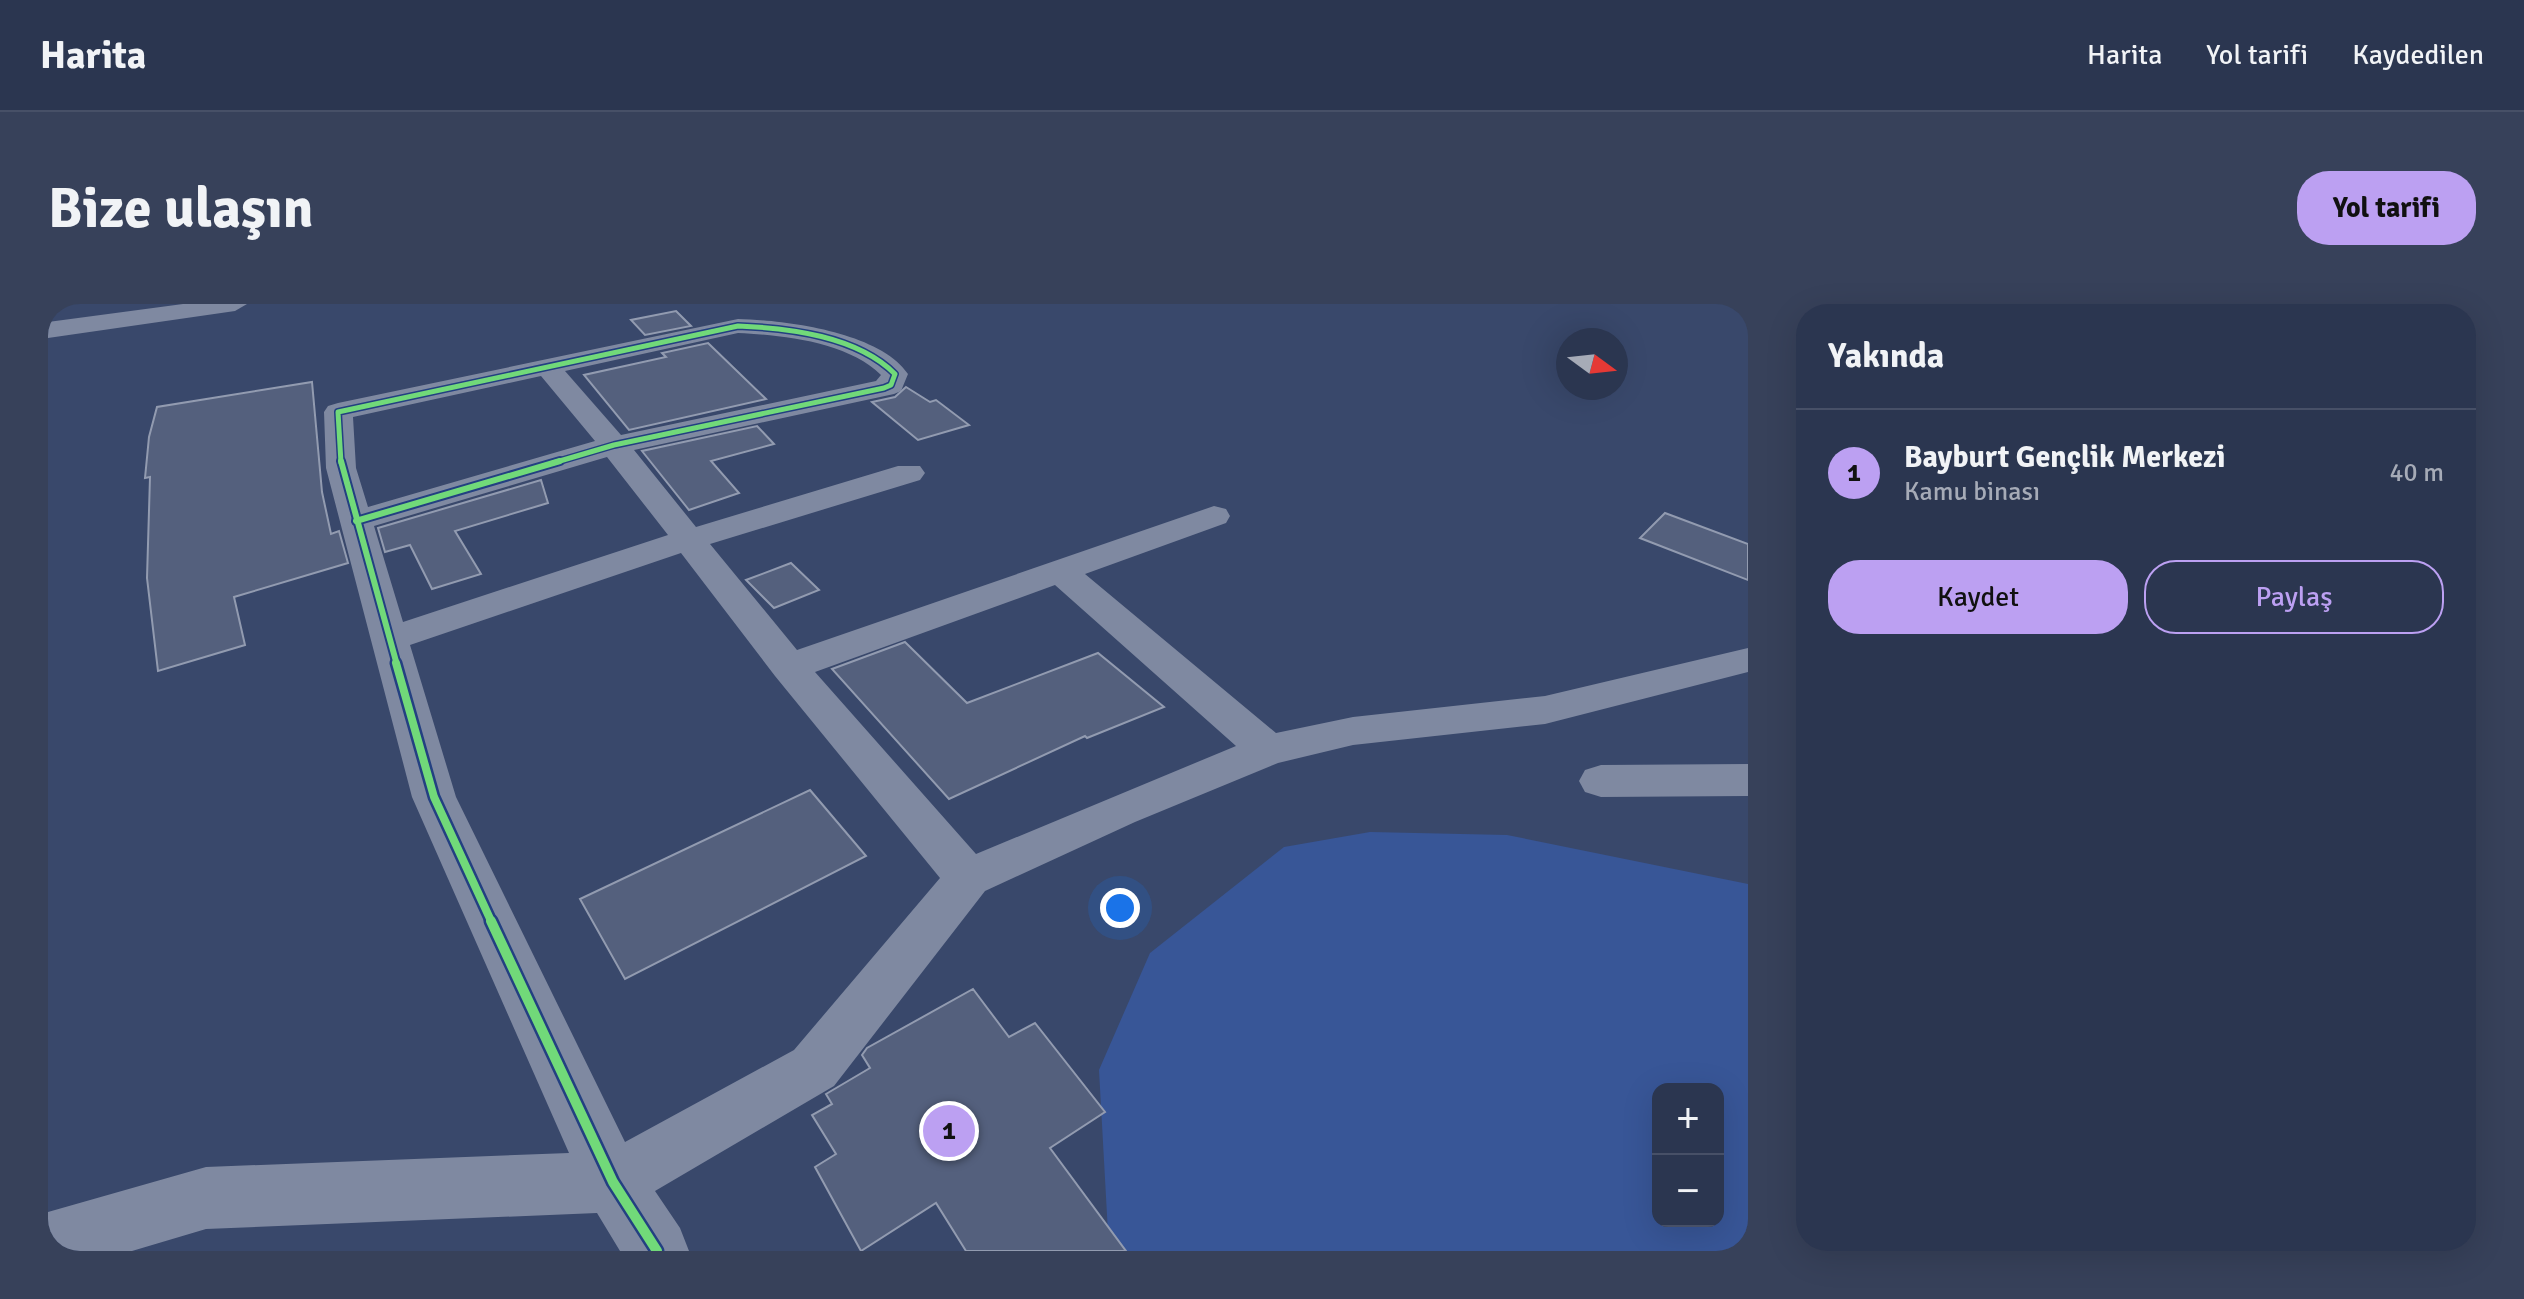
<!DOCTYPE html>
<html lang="tr">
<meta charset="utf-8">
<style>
body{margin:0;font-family:Signika,sans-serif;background:#37415a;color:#f1f3f6}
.controls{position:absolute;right:24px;bottom:24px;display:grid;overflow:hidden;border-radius:16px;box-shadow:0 8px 32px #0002}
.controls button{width:72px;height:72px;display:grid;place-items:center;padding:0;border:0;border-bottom:2px solid #475067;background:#2b3650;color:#f1f3f6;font:40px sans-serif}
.compass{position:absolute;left:1508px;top:24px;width:72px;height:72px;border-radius:50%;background:#2b3650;box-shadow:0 8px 32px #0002;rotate:105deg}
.you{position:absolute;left:1072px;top:604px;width:28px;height:28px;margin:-20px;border:6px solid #fff;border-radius:50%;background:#1a73e8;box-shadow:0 0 0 12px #1a73e833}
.badge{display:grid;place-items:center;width:52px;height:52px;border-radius:50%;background:#bca0f2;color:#111;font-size:26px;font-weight:700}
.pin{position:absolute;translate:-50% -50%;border:4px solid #fff;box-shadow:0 2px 8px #0006}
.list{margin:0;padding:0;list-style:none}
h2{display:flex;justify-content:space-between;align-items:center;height:104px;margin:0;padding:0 32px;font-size:34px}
h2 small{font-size:26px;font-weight:400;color:#a6abb7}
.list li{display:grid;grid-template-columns:52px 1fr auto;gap:24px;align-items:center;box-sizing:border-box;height:128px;padding:0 32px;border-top:2px solid #475067}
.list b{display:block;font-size:30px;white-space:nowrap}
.list p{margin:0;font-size:26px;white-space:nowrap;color:#a6abb7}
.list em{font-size:26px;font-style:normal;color:#a6abb7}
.actions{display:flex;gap:16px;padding:24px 32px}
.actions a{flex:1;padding:18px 0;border:2px solid #bca0f2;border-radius:32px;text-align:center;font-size:28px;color:#bca0f2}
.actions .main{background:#bca0f2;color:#111}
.map{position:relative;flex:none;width:1700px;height:947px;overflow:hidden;border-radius:32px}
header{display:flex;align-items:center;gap:48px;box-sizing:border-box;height:112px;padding:0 40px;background:#2b3650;border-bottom:2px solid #475067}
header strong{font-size:38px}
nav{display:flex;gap:44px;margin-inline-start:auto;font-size:28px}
.intro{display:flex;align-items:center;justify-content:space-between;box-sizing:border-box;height:192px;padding:0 48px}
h1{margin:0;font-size:56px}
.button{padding:20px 36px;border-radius:32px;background:#bca0f2;color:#111;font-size:28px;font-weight:700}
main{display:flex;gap:48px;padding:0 48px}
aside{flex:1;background:#2b3650;border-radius:32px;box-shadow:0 8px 32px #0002}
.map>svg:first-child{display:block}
</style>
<header>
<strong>Harita</strong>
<nav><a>Harita</a><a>Yol tarifi</a><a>Kaydedilen</a></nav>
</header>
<div class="intro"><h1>Bize ulaşın</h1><a class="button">Yol tarifi</a></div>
<main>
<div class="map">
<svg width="1700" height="947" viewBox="0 0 1700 947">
<rect width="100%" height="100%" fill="#39486b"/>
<path fill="#385697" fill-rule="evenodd" d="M1322,528L1459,531L1700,580V947H1061L1051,766L1102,649L1236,543ZM1610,785H1670V917H1610Z"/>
<g fill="#54607d" stroke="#929bb0" stroke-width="2">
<path d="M628,7L643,22L597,31L583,16Z"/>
<path d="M660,39L718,95L581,126L536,71L618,53L614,49Z"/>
<path d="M264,78L274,188L283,230L291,227L300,259L186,293L197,341L110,367L99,274L102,173L97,174L101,133L109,103Z"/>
<path d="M858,83L882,98L888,96L921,121L870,136L824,98L847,93Z"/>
<path d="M709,122L726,140L663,157L691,189L641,206L594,147Z"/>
<path d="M493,176L500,199L407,227L433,270L384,285L362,241L337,248L330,224Z"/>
<path d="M1617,209L1700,240V276L1592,234Z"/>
<path d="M743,259L771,286L726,304L698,276Z"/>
<path d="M857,338L919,399L1050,349L1116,403L1039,434L1037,432L901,495L784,365Z"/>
<path d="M762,486L818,552L577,675L532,595Z"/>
<path d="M925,685L961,733L987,719L1057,808L1002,844L1078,947H918L888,899L813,947L767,863L788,850L764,811L784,800L778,790L822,764L814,751L819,744Z"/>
</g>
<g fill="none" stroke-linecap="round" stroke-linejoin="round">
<g fill="#7f89a1" fill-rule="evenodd">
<path d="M135,0H199L187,7L0,34V18Z"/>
<path d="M690,15C737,16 832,28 860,70L853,87L846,90L586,146L648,223L850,162H872L877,169L872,176L662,240L749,346L1166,202L1178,205L1182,212L1178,219L1037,270L1228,429L1305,413L1497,392L1700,344V368L1497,420L1305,441L1230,459L1087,518L937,587L786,782L607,887L632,924L641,947H572L549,909L158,925L84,947H0V908L158,863L521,849L364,493L278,164L276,108L280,102L290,99ZM690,29C735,31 800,38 833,71L828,77L573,131L517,67ZM493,72L547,137L320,203L308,164L305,113ZM559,153L620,231L355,318L326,222ZM633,249L727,372L892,574L746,746L577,838L408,493L362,341ZM1007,281L1188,442L928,550L767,368Z"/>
<path d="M1700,460V492L1553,493L1537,488L1531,477L1537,466L1553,461Z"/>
</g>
<defs>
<path id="cycleway-far3" d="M293,159L290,108L690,22C741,24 809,32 847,70L843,81L836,84L566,141L505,159"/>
<g id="cycleway-far2">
<path d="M293,157L349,361"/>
<path d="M308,217L512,157"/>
</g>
<path id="cycleway-far1" d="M348,359L386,493L444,619"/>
<path id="cycleway" d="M443,617L565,878L609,947"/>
</defs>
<use href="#cycleway-far3" stroke="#234081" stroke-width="8"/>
<use href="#cycleway-far2" stroke="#234081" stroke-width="10"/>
<use href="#cycleway-far1" stroke="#234081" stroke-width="13"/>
<use href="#cycleway" stroke="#234081" stroke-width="15"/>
<use href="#cycleway-far3" stroke="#71d979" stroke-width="5"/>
<use href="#cycleway-far2" stroke="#71d979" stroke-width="6"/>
<use href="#cycleway-far1" stroke="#71d979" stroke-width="8"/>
<use href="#cycleway" stroke="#71d979" stroke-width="10"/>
</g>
</svg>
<div class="controls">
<button>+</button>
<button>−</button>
</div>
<svg class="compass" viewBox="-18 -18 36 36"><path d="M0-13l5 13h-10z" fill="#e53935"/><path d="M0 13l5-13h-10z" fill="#a6abb7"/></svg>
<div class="you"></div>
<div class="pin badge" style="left:901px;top:827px">1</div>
</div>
<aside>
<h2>Yakında<small></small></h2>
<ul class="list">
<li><span class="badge">1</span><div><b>Bayburt Gençlik Merkezi</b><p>Kamu binası</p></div><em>40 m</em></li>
</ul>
<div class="actions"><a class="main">Kaydet</a><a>Paylaş</a></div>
</aside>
</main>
